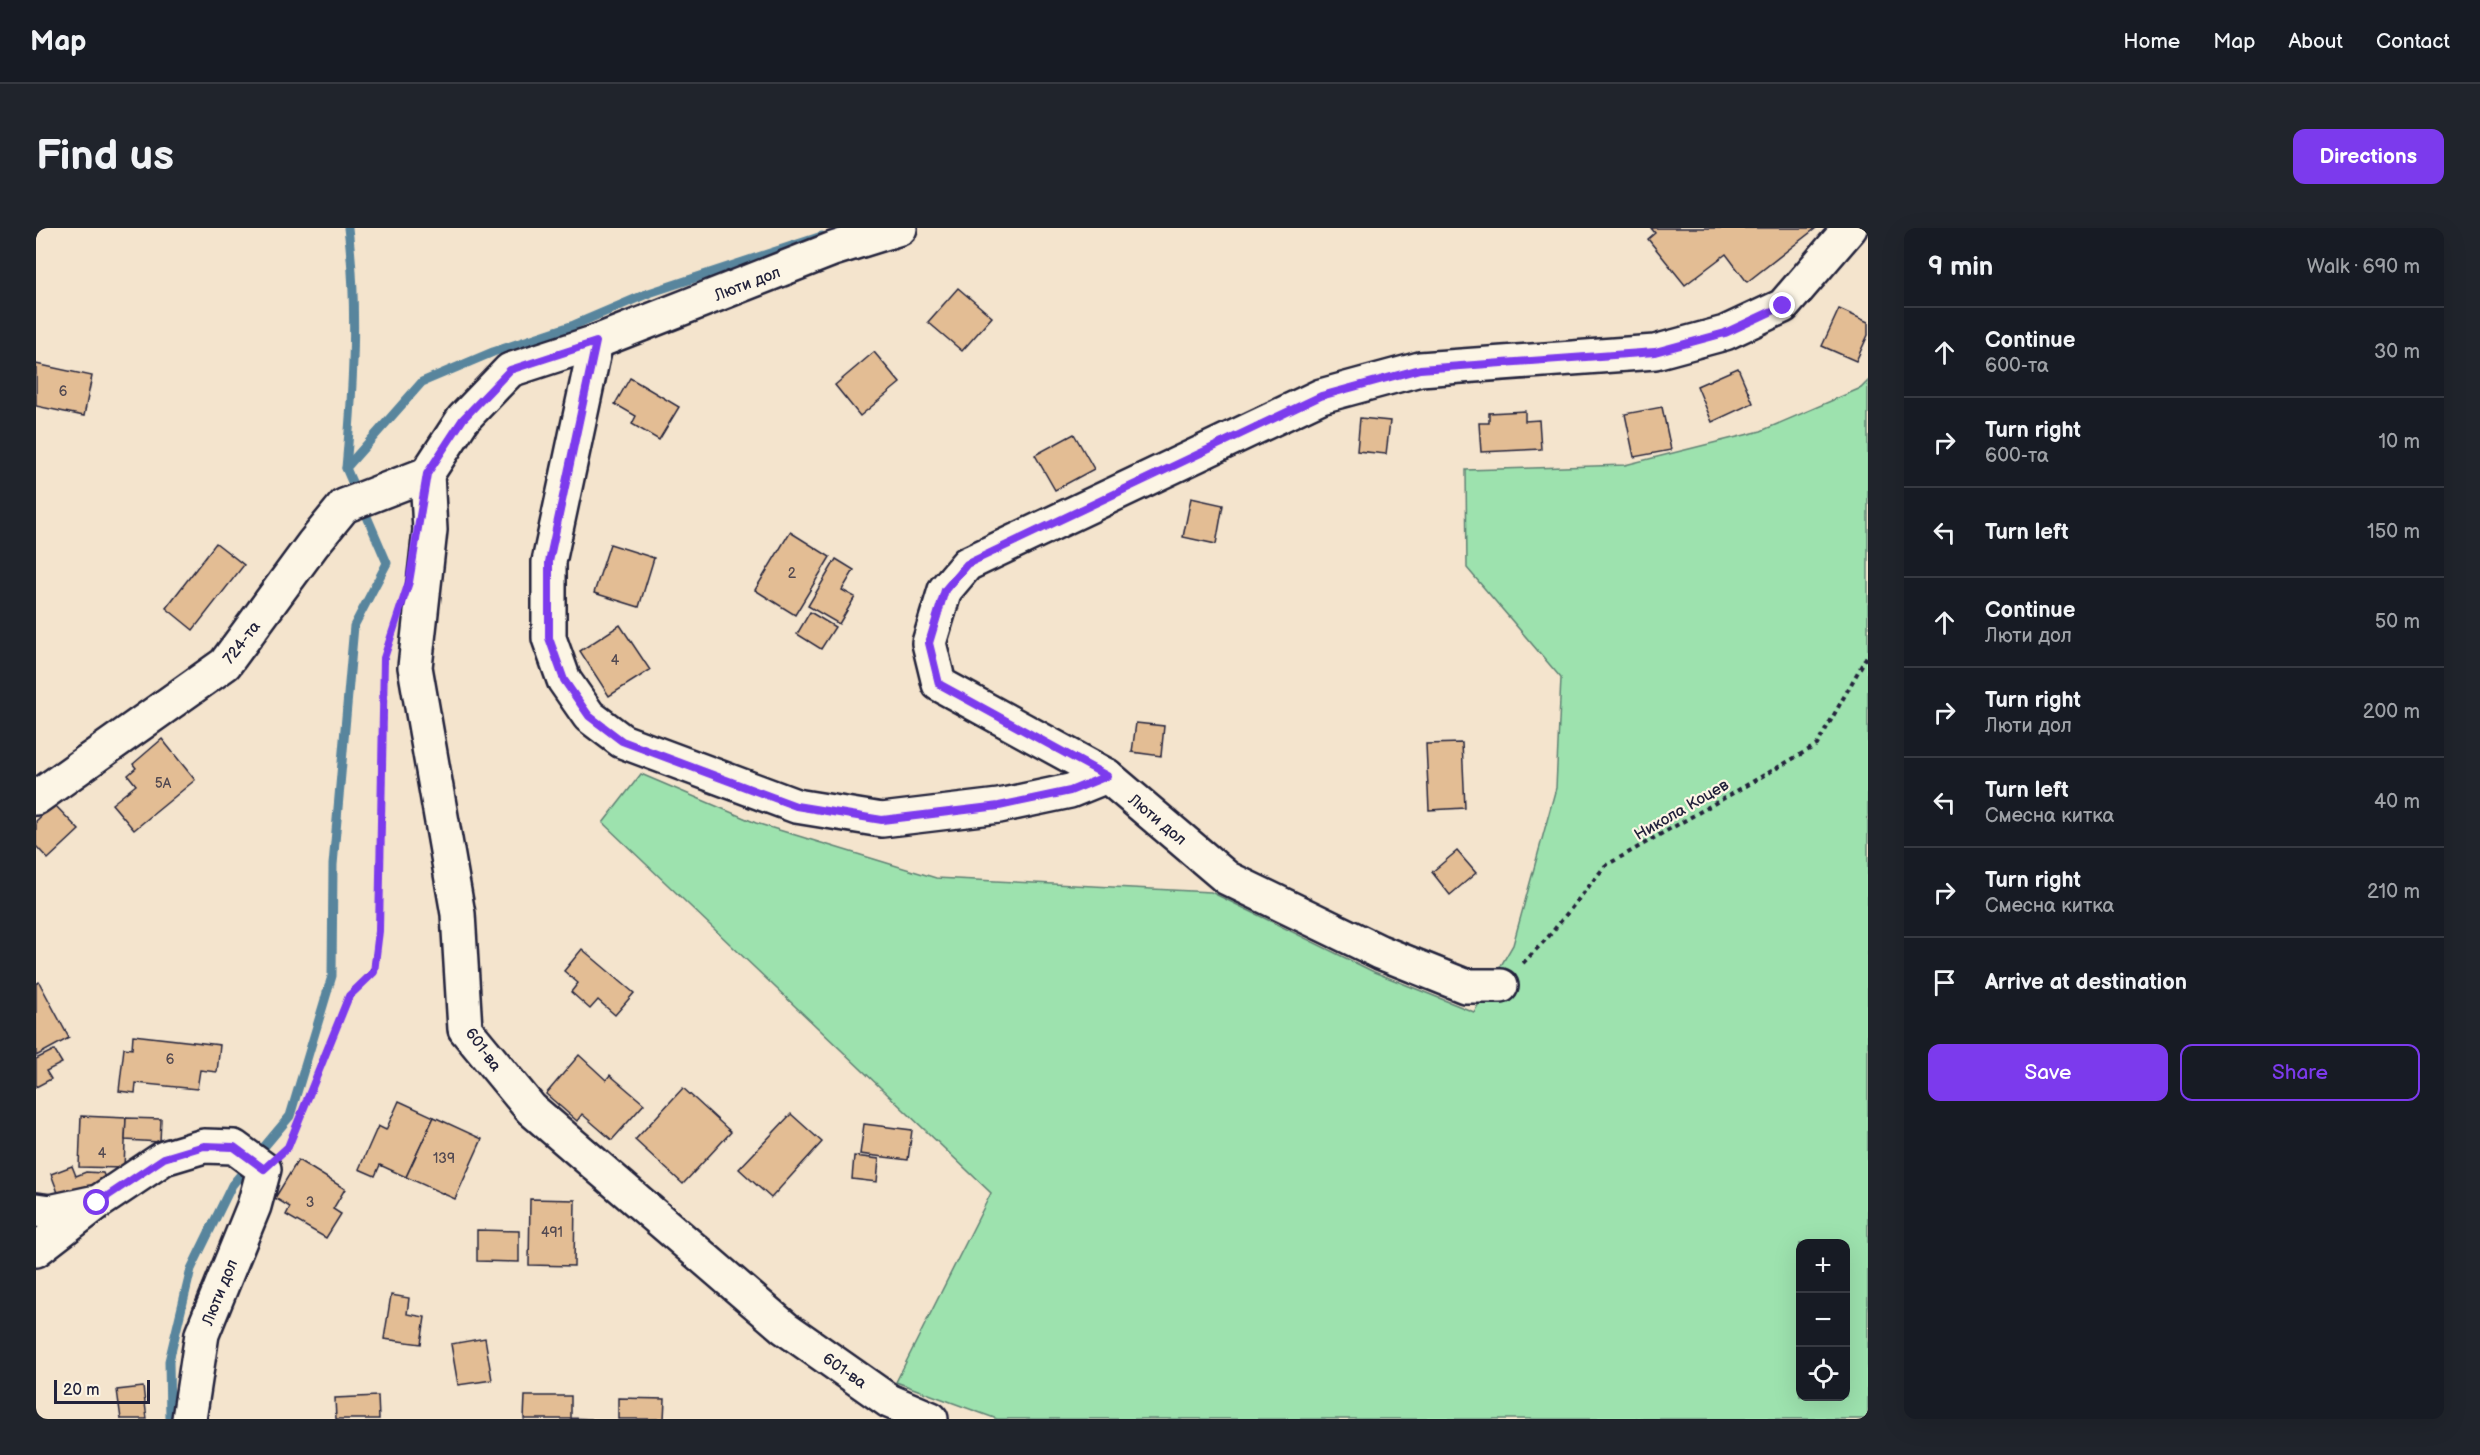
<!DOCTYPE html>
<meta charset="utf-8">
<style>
body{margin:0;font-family:"Balsamiq Sans",sans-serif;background:#20242c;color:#f1f3f6}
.controls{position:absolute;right:18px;bottom:18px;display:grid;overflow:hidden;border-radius:12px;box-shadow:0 6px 24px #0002}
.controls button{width:54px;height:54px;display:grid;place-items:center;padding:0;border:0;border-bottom:2px solid #363941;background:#171b24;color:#f1f3f6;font:30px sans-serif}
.scale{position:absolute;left:18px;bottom:15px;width:96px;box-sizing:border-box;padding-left:6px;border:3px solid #22223b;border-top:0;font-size:16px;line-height:21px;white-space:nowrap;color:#22223b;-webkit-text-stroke:4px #fcf5e5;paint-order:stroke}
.stop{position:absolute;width:18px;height:18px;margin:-14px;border:4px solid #7c3aed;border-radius:50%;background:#fff}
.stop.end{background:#7c3aed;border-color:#fff;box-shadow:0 2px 6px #0008}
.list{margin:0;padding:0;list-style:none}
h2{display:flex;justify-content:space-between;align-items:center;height:78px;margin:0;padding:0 24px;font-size:26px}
h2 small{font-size:20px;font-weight:400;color:#9ea1a6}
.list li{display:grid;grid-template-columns:39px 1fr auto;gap:18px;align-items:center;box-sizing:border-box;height:90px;padding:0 24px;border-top:2px solid #363941}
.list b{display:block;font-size:22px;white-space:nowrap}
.list p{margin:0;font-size:20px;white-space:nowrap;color:#9ea1a6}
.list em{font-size:20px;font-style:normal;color:#9ea1a6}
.actions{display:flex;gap:12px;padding:18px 24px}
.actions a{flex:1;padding:14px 0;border:2px solid #7c3aed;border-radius:12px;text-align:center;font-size:21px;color:#7c3aed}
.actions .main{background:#7c3aed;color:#fff}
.icon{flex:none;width:33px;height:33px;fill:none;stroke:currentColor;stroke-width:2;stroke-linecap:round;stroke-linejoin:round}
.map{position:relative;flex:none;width:1832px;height:1191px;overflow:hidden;border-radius:12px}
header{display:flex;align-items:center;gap:36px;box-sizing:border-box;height:84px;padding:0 30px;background:#171b24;border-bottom:2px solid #363941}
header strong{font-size:28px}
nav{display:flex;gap:33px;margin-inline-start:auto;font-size:21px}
.intro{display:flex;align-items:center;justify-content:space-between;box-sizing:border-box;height:144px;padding:0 36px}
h1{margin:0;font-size:42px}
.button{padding:15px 27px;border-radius:12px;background:#7c3aed;color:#fff;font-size:21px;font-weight:700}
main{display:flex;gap:36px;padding:0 36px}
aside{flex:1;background:#171b24;border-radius:12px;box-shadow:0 6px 24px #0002}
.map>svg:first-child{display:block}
</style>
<header>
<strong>Map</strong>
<nav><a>Home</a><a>Map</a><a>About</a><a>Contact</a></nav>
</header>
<div class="intro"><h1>Find us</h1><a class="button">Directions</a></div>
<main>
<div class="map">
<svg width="1832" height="1191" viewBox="0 0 1832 1191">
<rect width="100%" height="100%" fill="#f4e4cd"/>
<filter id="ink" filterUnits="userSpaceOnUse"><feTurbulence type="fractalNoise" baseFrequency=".0167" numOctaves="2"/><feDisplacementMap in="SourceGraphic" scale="12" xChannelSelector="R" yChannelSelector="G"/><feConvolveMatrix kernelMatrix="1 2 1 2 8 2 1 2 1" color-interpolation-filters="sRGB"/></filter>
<g filter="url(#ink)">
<path fill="#9de2ae" stroke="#608274" stroke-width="1.5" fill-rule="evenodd" d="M1832,153V1191H961L860,1154L955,965L567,595L605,546L720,595L900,650L1175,664L1338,744L1438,784L1477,717L1520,560L1525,450L1431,340L1430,242L1589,237L1725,203L1825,160ZM1764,1016H1810V1168H1764Z"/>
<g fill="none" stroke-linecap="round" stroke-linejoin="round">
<g stroke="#59859d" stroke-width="9">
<path d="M310,240C317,160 322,80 312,0"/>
<path d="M134,1191L133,1133L155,1041L196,957L254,888L296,748L297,637L318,398L351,335L310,240L386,154L457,124L538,97L613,65L786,8"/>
</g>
</g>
<g fill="#e3bd94" stroke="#22223b" stroke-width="1.5">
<path d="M1615,0H1780L1711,54L1690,26L1649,57L1612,11L1619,5Z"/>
<path d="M922,60L956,89L926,123L892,94Z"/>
<path d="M1803,81L1832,94V107L1820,133L1786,118Z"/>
<path d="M838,124L864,155L824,188L799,157Z"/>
<path d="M0,136L56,148L48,188L0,178Z"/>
<path d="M1702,140L1717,175L1676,194L1661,158Z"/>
<path d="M594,150L643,179L623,212L596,196L600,188L579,176Z"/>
<path d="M1626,179L1635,222L1598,229L1589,186Z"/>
<path d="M1489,183V193L1503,192L1505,221L1445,224L1443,195H1453V185Z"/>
<path d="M1324,190L1354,193L1350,226L1321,223Z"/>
<path d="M1038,206L1058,241L1019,262L999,227Z"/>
<path d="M1155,270L1187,277L1180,316L1147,309Z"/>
<path d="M754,304L794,329L759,387L719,362Z"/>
<path d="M180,315L208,337L157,402L130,380Z"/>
<path d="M574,316L618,330L603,379L558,365Z"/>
<path d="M800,331L818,342L806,362L819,369L803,396L772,378Z"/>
<path d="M774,384L799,399L785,421L761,406Z"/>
<path d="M584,397L614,442L573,468L544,423Z"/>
<path d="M1100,495L1128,498L1125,528L1096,524Z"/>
<path d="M126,511L159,552L98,602L76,576L100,557L92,547L100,540L97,536Z"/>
<path d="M1426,515L1429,580L1393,582L1390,516Z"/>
<path d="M18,576L43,602L12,631L0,618V593Z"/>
<path d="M1421,623L1440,645L1414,667L1396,644Z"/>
<path d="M546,721L598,765L579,787L562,772L554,781L535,764L542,755L528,743Z"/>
<path d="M3,754L33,810L0,828V756Z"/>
<path d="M97,807L184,817L181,844L164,842L161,861L100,855L99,865L83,863L88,820L96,821Z"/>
<path d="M18,822L26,835L10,843L15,851L0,859V831Z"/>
<path d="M543,827L570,852L574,847L608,876L576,912L546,886L541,893L510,866Z"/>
<path d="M647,860L695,904L647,956L599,912Z"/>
<path d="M363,873L398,889L370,949L344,937L339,948L323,941L342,898L350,902Z"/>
<path d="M755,886L786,914L735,970L703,941Z"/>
<path d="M45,888L90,890L88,940L43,939Z"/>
<path d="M398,889L446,911L419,971L370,949Z"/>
<path d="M90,890L125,891L124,914L89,912Z"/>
<path d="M828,896L876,902L872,932L824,926Z"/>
<path d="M818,928L843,931L841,954L816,951Z"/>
<path d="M262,932L309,961L297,981L305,986L290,1010L250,987L254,979L239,970Z"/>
<path d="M36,938L40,948L50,944L67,945L70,952L24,970L15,946Z"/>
<path d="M494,971L539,972L538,1038L493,1037Z"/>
<path d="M441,1002L483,1003V1034L441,1033Z"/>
<path d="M355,1067L373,1070L371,1086L389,1089L385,1116L348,1111Z"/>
<path d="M449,1110L456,1152L422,1157L415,1116Z"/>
<path d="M107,1159L111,1191H85L81,1162Z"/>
<path d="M342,1168L343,1191H300L299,1170Z"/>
<path d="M489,1168H535V1190L556,1191H488Z"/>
<path d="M582,1170L629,1171L628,1191H582Z"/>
</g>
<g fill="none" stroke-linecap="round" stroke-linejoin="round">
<defs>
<g id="street">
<path d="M560,114L513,334V410L528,452L553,488L586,513L760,578L846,592L963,578L1034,563L1071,548L1191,650L1344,724L1429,758H1465"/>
<path d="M391,246L394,302L379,439L422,686L429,801L495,881L749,1100L853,1173L895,1191"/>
<path d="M391,246L427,191L474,142L560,114L797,21L864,0"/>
<path d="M1071,548L903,456L893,415L909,362L931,336L1285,168L1384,141L1619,124L1689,105L1747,78L1814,0"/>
<path d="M0,570L189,436L277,316L308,278L391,246"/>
<path d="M0,982L14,984L56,975"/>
<path d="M0,1022L61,975L128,930L168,918L198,919L228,941L218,978L166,1106L153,1191"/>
</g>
</defs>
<use href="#street" stroke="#22223b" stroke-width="38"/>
<g stroke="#22223b" stroke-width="4" stroke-dasharray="4.5 4.5" stroke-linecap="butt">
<path d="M1487,735L1513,708L1569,638L1781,517L1832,426"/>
<path d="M251,921L313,768L337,744L343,703L348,462"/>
</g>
<use href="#street" stroke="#fcf5e5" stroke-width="33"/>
</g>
</g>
<g fill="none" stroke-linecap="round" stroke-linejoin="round" filter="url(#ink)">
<path stroke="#7c3aed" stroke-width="8" d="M61,975L128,930L168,918L198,919L228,941L252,919L313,768L338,744L343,703L348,430L373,354L391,246L427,191L474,142L560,114L513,334V410L528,452L553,488L586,513L760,578L846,592L963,578L1034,563L1071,548L903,456L893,415L909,362L931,336L1285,168L1384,141L1619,124L1689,105L1747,78"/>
</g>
<g text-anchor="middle" stroke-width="4.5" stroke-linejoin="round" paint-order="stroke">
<g font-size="14" fill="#524951">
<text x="27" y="168">6</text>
<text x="756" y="350">2</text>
<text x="579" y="437">4</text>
<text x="127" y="560">5А</text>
<text x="134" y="836">6</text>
<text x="66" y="930">4</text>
<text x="408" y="935">139</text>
<text x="274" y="979">3</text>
<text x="516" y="1009">491</text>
</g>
<g font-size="16" fill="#22223b" stroke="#fcf5e5">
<text transform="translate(711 55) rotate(-21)" y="6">Люти дол</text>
<text transform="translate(205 414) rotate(-52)" y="6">724-та</text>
<text transform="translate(1645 581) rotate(-30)" y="6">Никола Коцев</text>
<text transform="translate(1122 591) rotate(40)" y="6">Люти дол</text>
<text transform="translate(448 821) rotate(54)" y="6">601-ва</text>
<text transform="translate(183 1064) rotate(-68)" y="6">Люти дол</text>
<text transform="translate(809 1142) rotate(35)" y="6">601-ва</text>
</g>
</g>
</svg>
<div class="controls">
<button>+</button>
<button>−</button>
<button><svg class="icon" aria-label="locate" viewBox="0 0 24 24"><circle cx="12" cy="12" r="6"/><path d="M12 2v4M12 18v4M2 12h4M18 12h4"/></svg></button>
</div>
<div class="scale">20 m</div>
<div class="stop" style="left:61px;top:975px"></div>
<div class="stop end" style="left:1747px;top:78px"></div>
</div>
<aside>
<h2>9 min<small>Walk · 690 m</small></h2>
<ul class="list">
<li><svg class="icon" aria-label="ahead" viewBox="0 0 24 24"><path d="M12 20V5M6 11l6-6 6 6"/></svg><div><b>Continue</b><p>600-та</p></div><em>30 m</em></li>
<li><svg class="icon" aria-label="right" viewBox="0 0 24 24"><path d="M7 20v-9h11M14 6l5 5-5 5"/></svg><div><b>Turn right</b><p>600-та</p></div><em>10 m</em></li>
<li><svg class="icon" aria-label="left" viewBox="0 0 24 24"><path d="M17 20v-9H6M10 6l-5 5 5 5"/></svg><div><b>Turn left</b></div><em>150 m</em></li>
<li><svg class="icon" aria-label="ahead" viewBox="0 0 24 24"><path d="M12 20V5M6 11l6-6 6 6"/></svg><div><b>Continue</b><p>Люти дол</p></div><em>50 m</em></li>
<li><svg class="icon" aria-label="right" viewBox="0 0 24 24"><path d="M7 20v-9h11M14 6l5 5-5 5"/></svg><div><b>Turn right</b><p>Люти дол</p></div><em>200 m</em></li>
<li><svg class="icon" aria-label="left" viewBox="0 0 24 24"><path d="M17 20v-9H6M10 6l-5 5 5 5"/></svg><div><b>Turn left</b><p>Смесна китка</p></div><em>40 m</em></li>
<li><svg class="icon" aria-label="right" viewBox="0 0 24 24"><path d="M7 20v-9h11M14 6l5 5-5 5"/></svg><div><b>Turn right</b><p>Смесна китка</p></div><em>210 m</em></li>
<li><svg class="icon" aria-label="arrive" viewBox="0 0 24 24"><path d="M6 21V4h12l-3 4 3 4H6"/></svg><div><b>Arrive at destination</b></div></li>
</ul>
<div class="actions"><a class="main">Save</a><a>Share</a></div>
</aside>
</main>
